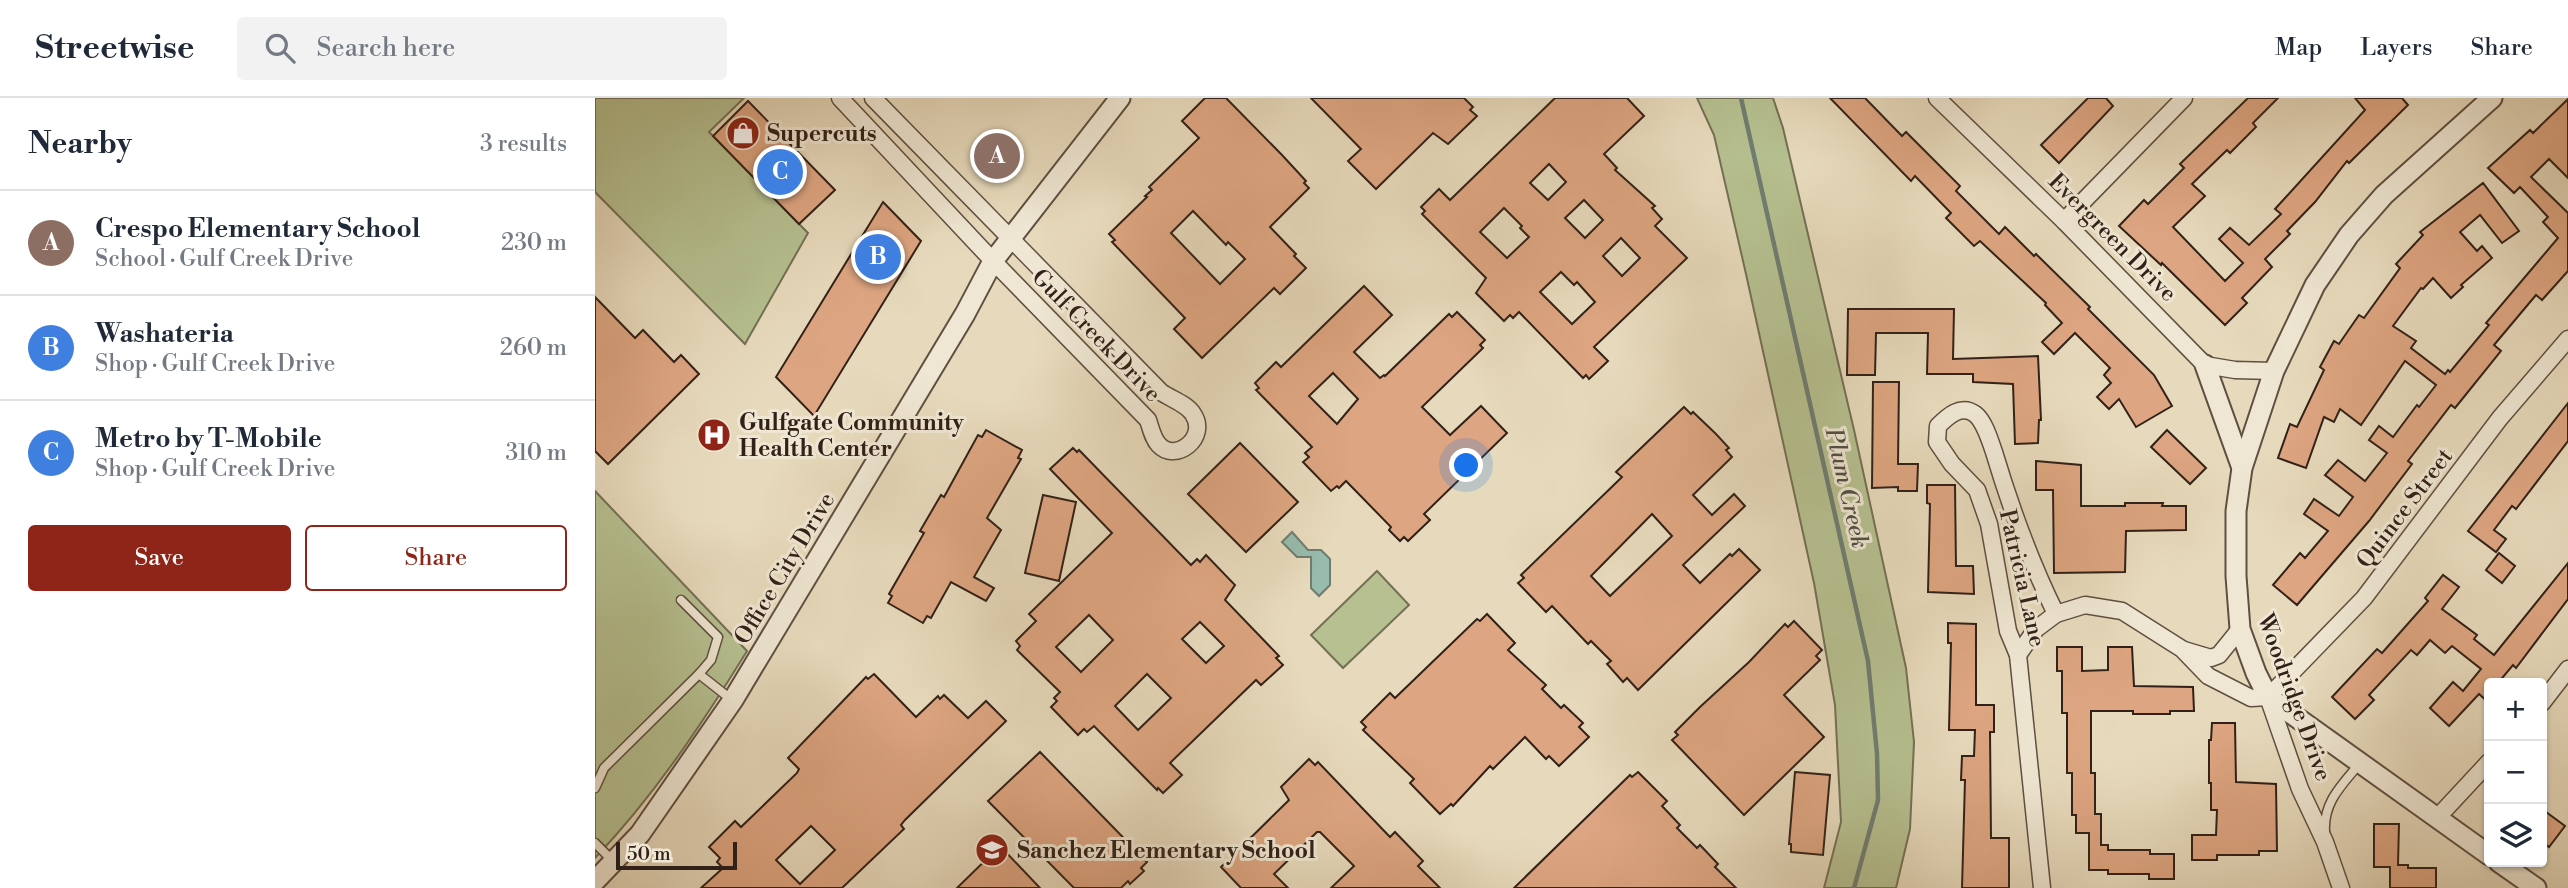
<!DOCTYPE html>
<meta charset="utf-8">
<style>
body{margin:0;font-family:"Libre Bodoni",serif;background:#f2f2f3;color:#1f2937}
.controls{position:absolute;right:21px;bottom:21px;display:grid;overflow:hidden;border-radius:7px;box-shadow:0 2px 5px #0004}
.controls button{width:63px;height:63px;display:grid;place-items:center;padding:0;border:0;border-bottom:2px solid #e0e1e3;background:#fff;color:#1f2937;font:35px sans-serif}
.scale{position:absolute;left:21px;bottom:18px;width:121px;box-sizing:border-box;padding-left:7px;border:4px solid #322118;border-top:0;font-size:19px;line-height:24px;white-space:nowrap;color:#322118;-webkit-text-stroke:5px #efe7d3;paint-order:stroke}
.you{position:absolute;left:872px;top:368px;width:24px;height:24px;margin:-18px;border:5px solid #fff;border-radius:50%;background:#1a73e8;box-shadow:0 0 0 10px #1a73e833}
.badge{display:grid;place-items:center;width:46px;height:46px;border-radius:50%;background:#8f2418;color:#fff;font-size:23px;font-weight:700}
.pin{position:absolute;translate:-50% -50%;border:4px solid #fff;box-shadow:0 2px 7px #0006}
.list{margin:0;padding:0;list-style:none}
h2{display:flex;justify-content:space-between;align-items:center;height:91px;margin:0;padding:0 28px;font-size:30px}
h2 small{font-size:23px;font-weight:400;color:#747a83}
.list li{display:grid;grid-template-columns:46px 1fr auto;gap:21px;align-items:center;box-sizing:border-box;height:105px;padding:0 28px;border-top:2px solid #e0e1e3}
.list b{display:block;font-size:26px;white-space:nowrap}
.list p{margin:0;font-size:23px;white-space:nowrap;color:#747a83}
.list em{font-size:23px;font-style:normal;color:#747a83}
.actions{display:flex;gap:14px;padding:21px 28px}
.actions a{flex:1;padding:16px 0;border:2px solid #8f2418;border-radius:7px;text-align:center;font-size:24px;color:#8f2418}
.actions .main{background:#8f2418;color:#fff}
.icon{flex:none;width:38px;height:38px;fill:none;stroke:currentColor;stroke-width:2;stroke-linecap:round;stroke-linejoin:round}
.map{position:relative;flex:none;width:1973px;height:790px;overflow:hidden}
header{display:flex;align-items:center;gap:42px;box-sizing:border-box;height:98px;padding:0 35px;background:#fff;border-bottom:2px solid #e0e1e3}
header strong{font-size:33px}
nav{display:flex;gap:38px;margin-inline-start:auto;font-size:24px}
.search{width:490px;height:63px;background:#f2f2f3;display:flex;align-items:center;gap:18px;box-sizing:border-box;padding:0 24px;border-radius:7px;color:#747a83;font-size:26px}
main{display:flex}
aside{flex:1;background:#fff}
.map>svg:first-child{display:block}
</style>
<header>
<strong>Streetwise</strong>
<div class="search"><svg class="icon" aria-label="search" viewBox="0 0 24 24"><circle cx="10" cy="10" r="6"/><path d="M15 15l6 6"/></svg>Search here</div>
<nav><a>Map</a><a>Layers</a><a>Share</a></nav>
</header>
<main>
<aside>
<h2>Nearby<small>3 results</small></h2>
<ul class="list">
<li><span class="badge" style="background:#8d6e63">A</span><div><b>Crespo Elementary School</b><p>School · Gulf Creek Drive</p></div><em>230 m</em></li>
<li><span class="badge" style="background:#3f7fe0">B</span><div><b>Washateria</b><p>Shop · Gulf Creek Drive</p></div><em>260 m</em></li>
<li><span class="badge" style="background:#3f7fe0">C</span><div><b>Metro by T-Mobile</b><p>Shop · Gulf Creek Drive</p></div><em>310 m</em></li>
</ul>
<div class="actions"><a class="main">Save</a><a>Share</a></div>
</aside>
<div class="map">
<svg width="1973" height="790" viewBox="0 0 1973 790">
<rect width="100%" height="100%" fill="#e7dabc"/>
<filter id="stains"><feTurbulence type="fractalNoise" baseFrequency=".00286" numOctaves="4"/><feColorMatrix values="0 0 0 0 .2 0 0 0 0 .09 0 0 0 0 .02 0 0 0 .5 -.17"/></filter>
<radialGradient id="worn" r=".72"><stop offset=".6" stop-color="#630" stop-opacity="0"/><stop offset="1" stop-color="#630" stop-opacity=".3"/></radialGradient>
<g fill="#b6c090" stroke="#747054" stroke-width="2">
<path d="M0,0H149L114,34L213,135L150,246L0,94Z"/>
<path d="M1102,0H1178L1188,30L1259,332L1311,570L1319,644L1315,731L1301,790H1229L1246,724L1240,607L1219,485L1151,176L1119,37Z"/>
<path d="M0,393L152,553C107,626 59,698 0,760Z"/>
<path d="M782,473L814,507L748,570L716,537Z"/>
</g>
<path fill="#97bbac" stroke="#6f7d71" stroke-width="2" d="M697,434L713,452H726L735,461V487L724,498L716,490V459H702L687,444Z"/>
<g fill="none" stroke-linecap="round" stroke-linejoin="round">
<path stroke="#6f7d71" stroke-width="4.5" d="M1146,0L1273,563L1282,656L1283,702L1259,790"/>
</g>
<g fill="#dda581" stroke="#322118" stroke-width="2" fill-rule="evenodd">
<path d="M610,0H631L687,57L711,83L709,85L714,90L675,129L701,156L699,158L711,170L685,196L679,190L607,260L579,231L590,220L517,144L520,142L514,136L552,99L550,98L557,92L554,89L604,40L587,23ZM598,113L631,147L633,144L650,161L625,186L576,135Z"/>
<path d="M716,0H869L878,9L875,12L882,18L853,46L838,35L781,91L753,63L766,51Z"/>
<path d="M960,0H1032L1049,18L1009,56L1022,70L1020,72L1060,108L1057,110L1067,121L1060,128L1092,160L999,249L1013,263L994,281L991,277L988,280L924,214L918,220L915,217L909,223L881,195L891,180L827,116L830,113L826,109L844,91L855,102ZM954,66L971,84L953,102L935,85ZM989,102L1008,122L990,140L970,120ZM909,110L927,128L925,130L934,139L912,160L885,134ZM1026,140L1045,160L1027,178L1008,158ZM966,174L979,187L982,184L1000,204L977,226L945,194Z"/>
<path d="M1235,0H1270L1307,38L1311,34L1365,88L1361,93L1404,136L1410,129L1439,158L1441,156L1495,209L1493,211L1559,277L1577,308L1541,329L1524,301L1514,311L1502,299L1516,285L1509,277L1515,270L1480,235L1459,256L1447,244L1467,225L1450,207L1451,205L1385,143L1379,148L1351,120L1356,115L1320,78L1316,83Z"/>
<path d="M1493,0H1511L1518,8L1464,65L1446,47Z"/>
<path d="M1653,0H1683L1658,25L1661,29L1635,55L1632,52L1597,86L1610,98L1578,129L1630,183L1648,165L1624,141L1635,130L1654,147L1686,116L1680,111L1770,12L1760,0H1807L1813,7L1754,65L1752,63L1720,104L1692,133L1695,136L1670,161L1677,169L1647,200L1652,205L1630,227L1567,165L1566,167L1524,128L1549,102L1553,106L1589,70L1585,66Z"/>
<path d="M1973,1V80L1954,61L1936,79L1973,115V173L1947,202L1941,197L1899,247L1906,253L1860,310L1856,307L1813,363L1817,366L1774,423L1702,507L1678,487L1705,455L1710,460L1733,433L1709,416L1719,401L1744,418L1758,399L1730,377L1743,362L1770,383L1792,355L1774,342L1784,328L1798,339L1822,307L1824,309L1841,287L1810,263L1766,327L1745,311L1739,324L1729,319L1711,370L1683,360L1695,326L1702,329L1729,272L1725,269L1739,243L1744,246L1764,217L1769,220L1805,170L1801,166L1828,137L1825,134L1888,85L1924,133L1907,145L1885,117L1865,134L1882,153L1887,148L1897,160L1866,187L1868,189L1856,200L1838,180L1828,191L1826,190L1798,228L1821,243L1816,250L1850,276L1853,272L1855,274L1894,227L1891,225L1963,140L1948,124L1953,119L1925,89L1919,95L1893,70L1935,32L1938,35Z"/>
<path d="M153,3L240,92L204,126L118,38Z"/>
<path d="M288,104L326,143L219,318L181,279Z"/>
<path d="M769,188L797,217L759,254L785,280L789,277L790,278L854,216L857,219L862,214L890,242L885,247L888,250L827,309L855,337L886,308L912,335L829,416L835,422L813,443L809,439L805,443L794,432L796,429L751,383L744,390L742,388L736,393L708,364L714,359L710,355L717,349L661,292L664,290L660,285L681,264L686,269ZM738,275L763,301L742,326L714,298Z"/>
<path d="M0,199L40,240L48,232L79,264L86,257L104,276L13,366L0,353Z"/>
<path d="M1253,211H1359L1358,261L1443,258L1446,322H1444L1443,345L1420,346L1418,286L1378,284V276H1332L1333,235H1281L1280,277H1252Z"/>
<path d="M1278,284H1304L1303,366H1323L1322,393H1303V389L1277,390Z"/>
<path d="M1973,305V343L1921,411L1917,408L1899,432L1911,441L1901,454L1873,433Z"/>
<path d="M1089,309L1096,316L1098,314L1121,336L1134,350L1131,352L1137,359L1098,397L1117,417L1139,396L1150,408L1088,467L1105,485L1135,456L1137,458L1144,451L1165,472L1043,592L1032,580L1028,584L1012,566L1016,563L996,543L993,546L957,508L951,514L923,485L929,480L926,477L1027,379L1021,374ZM1057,416L1077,438L1015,498L996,478Z"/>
<path d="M391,332L427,352L423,360L426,361L392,420L406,432L379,479L399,490L391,503L356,484L336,520L332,518L328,525L293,505L297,498L294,496L329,435L325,433L346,397L349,399L383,337L387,339Z"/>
<path d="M1572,332L1611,370L1595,386L1556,349Z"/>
<path d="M645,345L703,404L651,454L593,396Z"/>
<path d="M478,350L482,354L484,352L596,467L602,461L605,464L611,457L640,487L630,502L684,558L681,560L688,567L666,587L661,582L575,665L587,677L568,695L563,690L562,692L499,628L492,634L489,631L483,637L456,609L462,603L459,600L465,594L422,552L425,548L421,543L441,523L434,516L517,435L455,371ZM494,517L518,542L486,574L461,549ZM605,524L629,548L611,565L587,541ZM552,576L576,600L543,632L520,608Z"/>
<path d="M1441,363L1486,367V408H1530V405H1568L1567,408H1591V432L1531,433L1530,474L1459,475L1458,392H1441Z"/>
<path d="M1332,387H1360L1361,468H1378L1379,496L1333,494L1335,406L1332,405Z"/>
<path d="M448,397L481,404L464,483L430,475Z"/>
<path d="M1904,455L1920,468L1907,485L1891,472Z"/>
<path d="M1973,465V501L1921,570L1918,567L1903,585H1894V605L1884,596L1854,628L1835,610L1858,584L1868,593L1886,571L1857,548L1850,555L1835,542L1822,557L1816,552L1774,597L1779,602L1760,621L1737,599L1782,551L1787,555L1833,503L1830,500L1848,477L1864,489L1847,511L1882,537L1879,541L1899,557Z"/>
<path d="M892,516L920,545L913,552L951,587L947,591L966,610L969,607L988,625L984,629L994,639L964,668L954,658L951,661L930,639L898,671L895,668L858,708L856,706L845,716L815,685L819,681L768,632L771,629L766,624L795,595L800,600L882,521L885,523Z"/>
<path d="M1199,523L1227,552L1221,558L1225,562L1189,597L1229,639L1149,717L1077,642L1083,637L1080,634L1105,609L1154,564L1190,526L1193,529Z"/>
<path d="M1353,525L1381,526V607H1399V634H1395L1396,740H1414V790H1367L1370,682H1366L1367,658H1379L1380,632H1354L1356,545H1353Z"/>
<path d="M1462,549H1487V573L1513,572V549H1537L1539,588L1598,589L1599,613H1575V616H1538V613H1496V675H1500V716H1506V747H1513V752H1555V756H1579V781H1554V776H1513V772H1494V735H1481V717H1477V675H1472V615H1467V573H1462Z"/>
<path d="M279,576L321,619L343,598L345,601L349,597L373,620L391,603L411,623L310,722L306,727L309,731L247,790H106L128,770L122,764L125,760L114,749L140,723L146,729L202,675L204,671L193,660L271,579L273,581ZM216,728L240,752L205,786L181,762Z"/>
<path d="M1617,625H1640L1641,684L1681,686L1682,753H1664V757H1622V762H1597V737H1621L1622,712H1616V685H1614V642H1616Z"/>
<path d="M445,654L552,764L546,770L549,773L535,786L533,783L526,790H479L393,703Z"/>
<path d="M714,661L720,667L723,664L795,739L800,734L828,763L823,768L845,790H736L759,768L725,734H722L679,776L693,790H646L626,769L694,702L686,689Z"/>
<path d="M1043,674L1072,703L1067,708L1085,727L1082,730L1102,750L1105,747L1123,766L1120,769L1141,790H919L1035,677L1037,679Z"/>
<path d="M1200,674L1235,677L1228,757L1196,754V746H1194Z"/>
<path d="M1947,711L1970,728L1954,749L1947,744Z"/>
<path d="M1779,726H1804L1803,767H1813V770H1841V790H1795V769H1779Z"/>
<path d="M405,748L445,790H362Z"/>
</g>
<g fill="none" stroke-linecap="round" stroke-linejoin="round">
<defs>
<g id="service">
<path d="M86,502L123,539L116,562L104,576"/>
<path d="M0,690L9,670L104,576L137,602"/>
<path d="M1730,734C1728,704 1747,687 1765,665"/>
<path d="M0,745L19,764"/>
</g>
<g id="minor">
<path d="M245,0L398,163L553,322C556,331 558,341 564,347C580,365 614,340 598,316C592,306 576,301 566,294L278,0"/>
<path d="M1342,0L1469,123L1610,267L1640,272L1679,273"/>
<path d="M1469,123L1589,0"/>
<path d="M1589,552L1616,560L1624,557L1645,531"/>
<path d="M1423,557L1441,531L1461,516L1490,507L1527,513L1587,551L1613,578L1656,600L1673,599"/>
<path d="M1673,599L1769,500L1905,320L1973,241"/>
<path d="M1673,599L1705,691L1730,744L1746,790"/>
<path d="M1947,605L1973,571"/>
<path d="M1842,720L1894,664"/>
<path d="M1447,790L1423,557L1413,533L1394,426L1382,392L1357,366L1342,344L1343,328C1353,318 1366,306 1380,316C1390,324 1395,343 1399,354C1416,411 1435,463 1461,516"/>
</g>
<g id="tertiary">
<path d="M1610,267L1647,370"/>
<path d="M1894,757L1673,599L1661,575L1645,531L1641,478V413L1647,370L1679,273L1720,187L1754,137L1789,97L1897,0"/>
<path d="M1904,764L1941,790"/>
<path d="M0,783L45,736L138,602L370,216L398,163L525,0"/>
</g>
</defs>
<use href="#service" stroke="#5f4f41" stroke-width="11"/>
<use href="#minor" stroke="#5f4f41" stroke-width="19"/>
<use href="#tertiary" stroke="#5f4f41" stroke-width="23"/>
<use href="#service" stroke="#efe7d3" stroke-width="8"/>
<use href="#minor" stroke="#efe7d3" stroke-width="16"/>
<use href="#tertiary" stroke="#efe7d3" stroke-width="19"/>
</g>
<defs>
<symbol id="shop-disc" viewBox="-11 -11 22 22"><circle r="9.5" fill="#8f2418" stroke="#efe7d3"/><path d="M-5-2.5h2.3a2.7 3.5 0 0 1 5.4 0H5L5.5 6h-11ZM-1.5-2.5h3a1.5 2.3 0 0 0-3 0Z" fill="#fff"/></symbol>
<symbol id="hospital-disc" viewBox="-11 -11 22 22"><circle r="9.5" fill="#8f2418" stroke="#efe7d3"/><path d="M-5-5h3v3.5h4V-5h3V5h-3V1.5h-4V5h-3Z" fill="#fff"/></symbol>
<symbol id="school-disc" viewBox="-11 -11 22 22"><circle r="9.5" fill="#8f2418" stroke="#efe7d3"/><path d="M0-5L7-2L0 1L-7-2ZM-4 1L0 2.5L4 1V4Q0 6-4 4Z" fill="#fff"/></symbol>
</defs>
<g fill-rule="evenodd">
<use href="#shop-disc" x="129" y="16" width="38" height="38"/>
<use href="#hospital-disc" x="100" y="318" width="38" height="38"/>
<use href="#school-disc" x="378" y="733" width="38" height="38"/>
</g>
<g text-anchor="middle" stroke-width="6" stroke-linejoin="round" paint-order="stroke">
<g font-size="23" font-weight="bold" fill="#322118" stroke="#efe7d3" text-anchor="start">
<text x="172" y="43">Supercuts</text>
<text x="144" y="332">Gulfgate Community<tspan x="144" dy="26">Health Center</tspan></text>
<text x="422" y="760">Sanchez Elementary School</text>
</g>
<g font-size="23" fill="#322118" stroke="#efe7d3">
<text transform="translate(1518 139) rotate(45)" y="8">Evergreen Drive</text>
<text transform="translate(502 237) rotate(46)" y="8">Gulf Creek Drive</text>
<text transform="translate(1809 410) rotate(-53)" y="8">Quince Street</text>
<text transform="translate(189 470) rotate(-59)" y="8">Office City Drive</text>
<text transform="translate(1428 480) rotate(77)" y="8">Patricia Lane</text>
<text transform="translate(1700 599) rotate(70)" y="8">Woodridge Drive</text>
</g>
<g font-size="24" font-style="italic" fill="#504f44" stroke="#efe7d3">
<text transform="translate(1252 390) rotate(77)" y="8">Plum Creek</text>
</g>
</g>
<rect width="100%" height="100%" filter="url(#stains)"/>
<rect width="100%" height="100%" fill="url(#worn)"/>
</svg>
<div class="controls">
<button>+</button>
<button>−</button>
<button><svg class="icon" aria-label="layers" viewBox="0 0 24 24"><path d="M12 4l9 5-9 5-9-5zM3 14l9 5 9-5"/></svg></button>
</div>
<div class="scale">50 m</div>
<div class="you"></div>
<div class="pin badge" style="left:402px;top:58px;background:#8d6e63">A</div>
<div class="pin badge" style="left:283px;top:159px;background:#3f7fe0">B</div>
<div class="pin badge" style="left:185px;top:74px;background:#3f7fe0">C</div>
</div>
</main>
